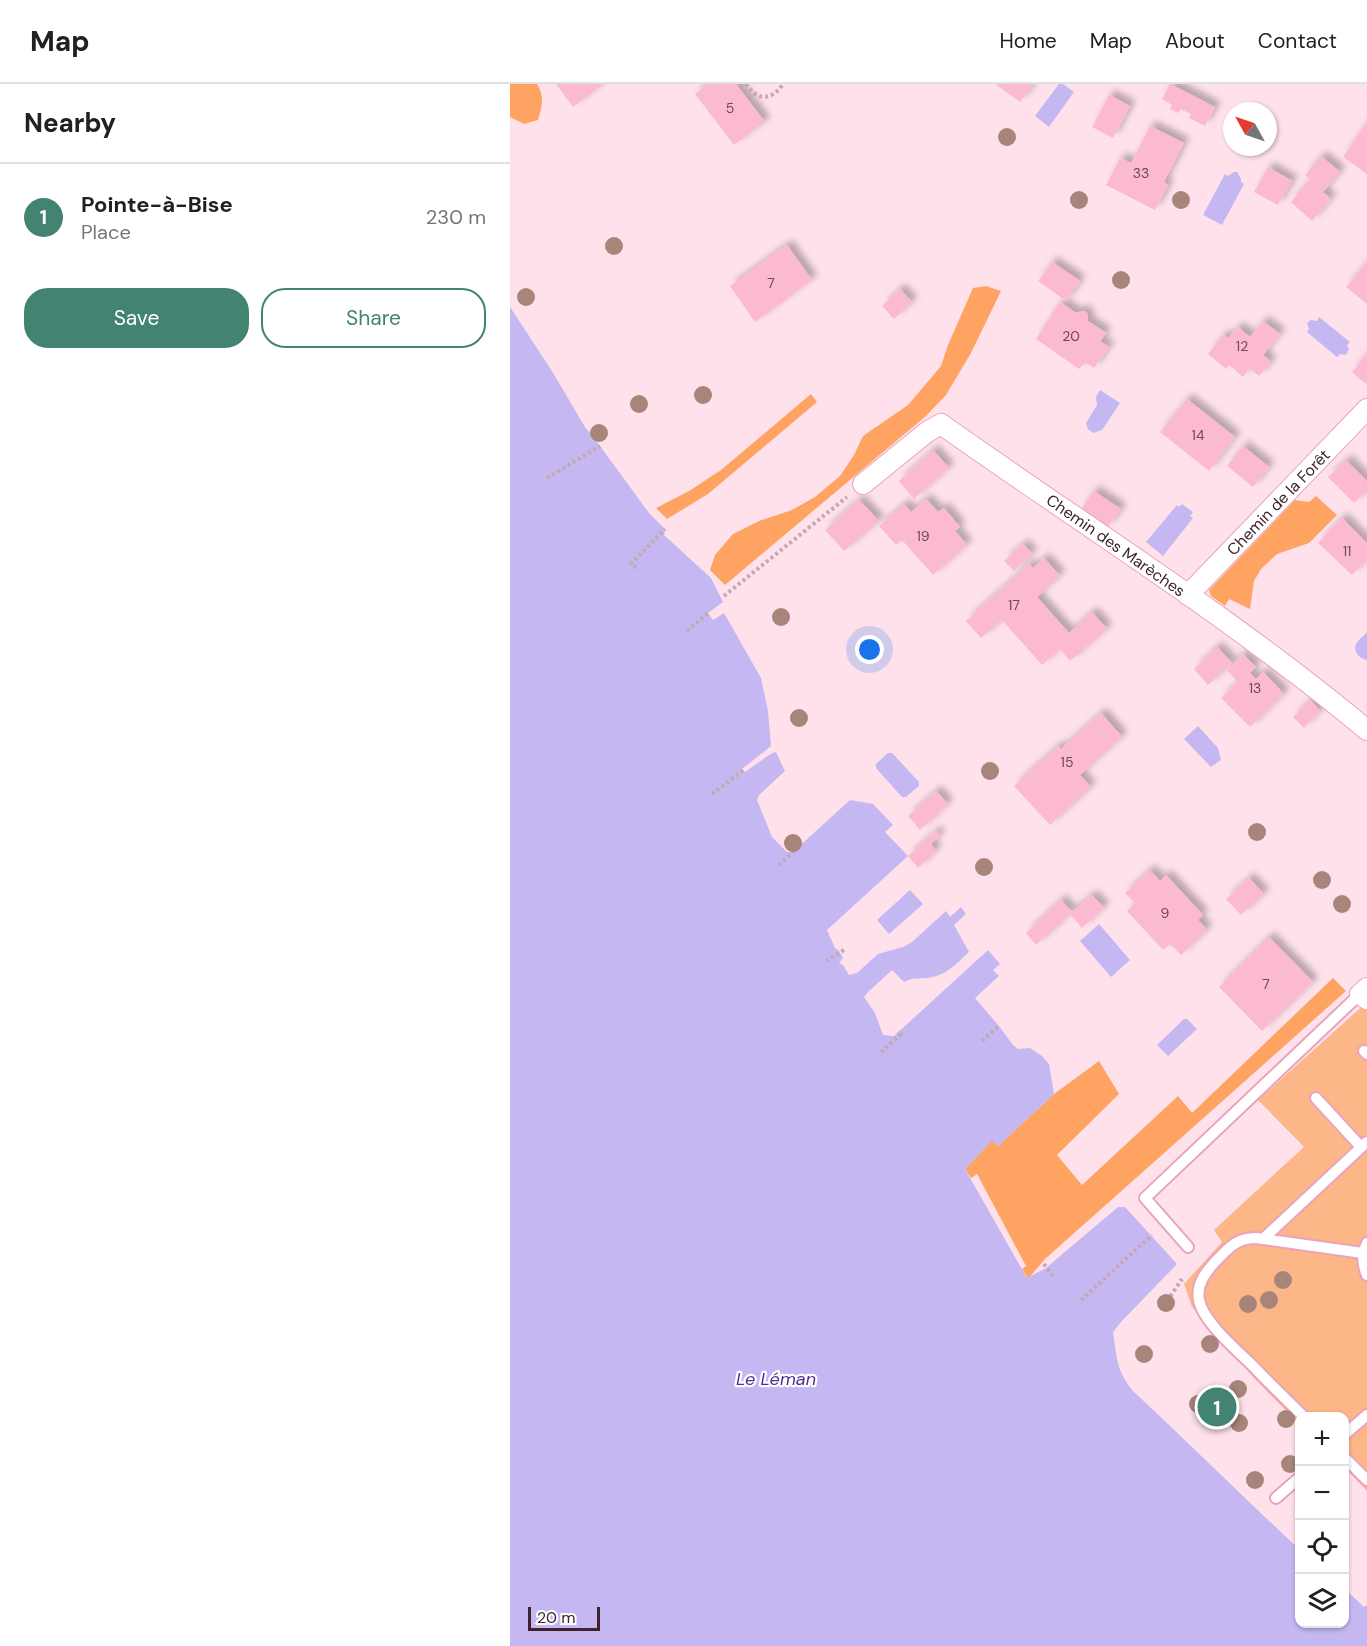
<!DOCTYPE html>
<meta charset="utf-8">
<style>
body{margin:0;font-family:"DM Sans",sans-serif;background:#f2f2f2;color:#202124}
.controls{position:absolute;right:18px;bottom:18px;display:grid;overflow:hidden;border-radius:12px;box-shadow:0 2px 4px #0004}
.controls button{width:54px;height:54px;display:grid;place-items:center;padding:0;border:0;border-bottom:2px solid #e0e0e0;background:#fff;color:#202124;font:30px sans-serif}
.compass{position:absolute;left:713px;top:18px;width:54px;height:54px;border-radius:50%;background:#fff;box-shadow:0 2px 4px #0004;rotate:310deg}
.scale{position:absolute;left:18px;bottom:15px;width:72px;box-sizing:border-box;padding-left:6px;border:3px solid #3e232e;border-top:0;font-size:16px;line-height:21px;white-space:nowrap;color:#3e232e;-webkit-text-stroke:4px #fff;paint-order:stroke}
.you{position:absolute;left:360px;top:566px;width:21px;height:21px;margin:-15px;border:4px solid #fff;border-radius:50%;background:#1a73e8;box-shadow:0 0 0 9px #1a73e833}
.badge{display:grid;place-items:center;width:39px;height:39px;border-radius:50%;background:#428372;color:#fff;font-size:20px;font-weight:700}
.pin{position:absolute;translate:-50% -50%;border:3px solid #fff;box-shadow:0 2px 6px #0006}
.list{margin:0;padding:0;list-style:none}
h2{display:flex;justify-content:space-between;align-items:center;height:78px;margin:0;padding:0 24px;font-size:26px}
h2 small{font-size:20px;font-weight:400;color:#757577}
.list li{display:grid;grid-template-columns:39px 1fr auto;gap:18px;align-items:center;box-sizing:border-box;height:108px;padding:0 24px;border-top:2px solid #e0e0e0}
.list b{display:block;font-size:22px;white-space:nowrap}
.list p{margin:0;font-size:20px;white-space:nowrap;color:#757577}
.list em{font-size:20px;font-style:normal;color:#757577}
.actions{display:flex;gap:12px;padding:18px 24px}
.actions a{flex:1;padding:14px 0;border:2px solid #428372;border-radius:24px;text-align:center;font-size:21px;color:#428372}
.actions .main{background:#428372;color:#fff}
.icon{flex:none;width:33px;height:33px;fill:none;stroke:currentColor;stroke-width:2;stroke-linecap:round;stroke-linejoin:round}
.map{position:relative;flex:none;width:857px;height:1562px;overflow:hidden}
header{display:flex;align-items:center;gap:36px;box-sizing:border-box;height:84px;padding:0 30px;background:#fff;border-bottom:2px solid #e0e0e0}
header strong{font-size:28px}
nav{display:flex;gap:33px;margin-inline-start:auto;font-size:21px}
main{display:flex}
aside{flex:1;background:#fff}
.map>svg:first-child{display:block}
</style>
<header>
<strong>Map</strong>
<nav><a>Home</a><a>Map</a><a>About</a><a>Contact</a></nav>
</header>
<main>
<aside>
<h2>Nearby<small></small></h2>
<ul class="list">
<li><span class="badge">1</span><div><b>Pointe-à-Bise</b><p>Place</p></div><em>230 m</em></li>
</ul>
<div class="actions"><a class="main">Save</a><a>Share</a></div>
</aside>
<div class="map">
<svg width="857" height="1562" viewBox="0 0 857 1562">
<defs>
<filter id="shadow"><feDropShadow dx="5.5" dy="-5.5" stdDeviation="3" flood-color="#0004"/></filter>
</defs>
<rect width="100%" height="100%" fill="#ffe1eb"/>
<path fill="#fdb687" d="M857,918V1407L835,1384L834,1332H790L789,1340L744,1294L682,1223L674,1200L712,1158L704,1146L794,1063L748,1016Z"/>
<g fill="#ffa362">
<path d="M0,0H27C35,13 32,23 28,36L14,40L0,33Z"/>
<path d="M476,202L491,207L461,269L436,311L416,332L215,501L200,486L205,471L223,450L249,437L282,426L305,413L330,392L344,371L353,352L398,321L431,282L438,261L463,204Z"/>
<path d="M301,310L307,318L198,410L157,435L146,424L179,407L211,386Z"/>
<path d="M806,412L827,431L799,459L767,470L751,485L744,497L740,525L719,515L715,522L701,512L699,506L785,416L799,418Z"/>
<path d="M823,894L836,907L535,1175L518,1195L512,1185L516,1182L467,1090L461,1094L455,1085L482,1056L488,1062L544,1010L589,977L609,1010L547,1071L572,1101L668,1012L682,1029Z"/>
</g>
<g fill="#c5b8f2">
<path d="M549,0H553L564,8L539,43L525,32Z"/>
<path d="M724,88H727L731,95V98L734,100L712,141L693,131L715,90L718,92Z"/>
<path d="M0,223L42,287L75,343L90,362L139,429L155,445L154,451L201,494L213,518L198,529L203,536L214,529L251,594L258,627L261,662L232,685L235,688L262,669L266,668L275,687L249,711L247,716L262,753L277,768L284,767L340,716L363,720L383,741L375,748L398,772L317,846L325,864L329,867L333,874L329,879L333,881L339,891L347,889L368,870L393,863L402,858L436,827L440,833L451,823L456,830L444,841L459,868C445,881 437,891 418,894C409,895 402,893 394,898L382,886L358,908L354,913L365,929L373,951L384,952L478,866L490,880L483,886L489,892L465,914L489,942L503,961L508,965L520,964L532,972L539,980L544,1010L488,1062L482,1057L455,1085L517,1194L536,1184L608,1123H615L667,1180L611,1238L603,1248C607,1274 606,1286 623,1307C679,1359 733,1413 789,1465L790,1540H834L835,1505L854,1523L857,1521V1562H0Z"/>
<path d="M809,233L840,258L837,261L839,265L836,271L830,270L827,273L797,248L799,245L797,239L801,236L807,237Z"/>
<path d="M590,306L610,319L592,346L583,349L578,345L576,339L587,321L586,313Z"/>
<path d="M672,420L683,428L680,432L683,434L653,472L636,458L667,421L669,423Z"/>
<path d="M857,548V576C847,574 841,564 849,556C851,553 855,551 857,548Z"/>
<path d="M688,642L708,664L711,676L701,683L674,655Z"/>
<path d="M378,669H382L409,698V702L396,713H392L366,684V680Z"/>
<path d="M400,806L413,820L379,850L367,836Z"/>
<path d="M589,840L620,876L601,893L570,857Z"/>
<path d="M674,935H677L687,945L658,972L647,961Z"/>
</g>
<g fill="#fbb9d2" filter="url(#shadow)">
<path d="M46,0H93L63,23Z"/>
<path d="M198,0H226L255,38L224,61L185,10Z"/>
<path d="M485,0H523L510,18Z"/>
<path d="M660,0L705,23L695,42L679,34L681,30L671,25L668,29L660,25L662,21L652,15Z"/>
<path d="M599,11L620,22L603,54L582,43Z"/>
<path d="M857,38V90L833,73Z"/>
<path d="M640,42L674,59L654,98L658,101L645,126L596,101L610,74L621,79Z"/>
<path d="M811,72L830,88L813,108L821,115L802,137L781,118L800,95L795,91Z"/>
<path d="M758,83L782,97L768,121L744,108Z"/>
<path d="M277,161L302,196L245,238L220,202Z"/>
<path d="M542,178L570,197L556,217L528,197Z"/>
<path d="M857,178V220L836,203Z"/>
<path d="M390,205L402,218L384,235L372,222Z"/>
<path d="M550,218L566,229L572,227H575L578,230V237L596,249L590,257L599,263L584,284L575,278L569,285L526,255Z"/>
<path d="M753,237L770,250L753,271L761,278L749,292L739,284L733,293L719,281L716,285L698,270L713,251L718,254L728,243L740,253Z"/>
<path d="M857,270V298L856,300L842,288Z"/>
<path d="M677,315L725,353L699,387L650,348Z"/>
<path d="M733,362L759,383L743,403L717,382Z"/>
<path d="M423,366L439,384L404,415L389,397Z"/>
<path d="M836,376L857,397V406L844,419L818,393Z"/>
<path d="M584,407L611,425L598,443L571,425Z"/>
<path d="M416,415L428,428L434,424L450,443L445,447L457,461L423,491L392,456L386,461L369,442L394,420L401,428Z"/>
<path d="M349,416L369,437L334,467L315,446Z"/>
<path d="M832,434L857,459V475L842,491L808,459Z"/>
<path d="M513,460L522,470L504,487L494,477Z"/>
<path d="M534,474L550,492L527,513L559,549L582,528L597,545L560,577L550,565L532,581L492,536L471,554L456,537L519,480L523,484Z"/>
<path d="M707,563L722,579L698,601L684,585Z"/>
<path d="M733,570L746,583L740,589L746,595L753,588L774,610L740,643L711,614L728,598L717,586Z"/>
<path d="M800,616L810,627L794,644L783,633Z"/>
<path d="M591,629L612,653L570,691L581,703L540,741L504,702L548,662L551,665Z"/>
<path d="M426,707L438,720L410,746L398,732Z"/>
<path d="M426,747L430,752L421,760L426,767L408,784L398,772Z"/>
<path d="M640,786L650,797L656,791L693,831L688,836L697,846L671,871L660,860L653,866L617,827L625,819L615,809Z"/>
<path d="M739,794L754,810L731,831L716,815Z"/>
<path d="M582,811L594,824L572,844L560,830L526,861L516,849L551,816L562,828Z"/>
<path d="M759,853L803,898L752,947L709,903Z"/>
</g>
<g fill="none" stroke-linecap="round" stroke-linejoin="round">
<defs>
<g id="lane">
<path d="M854,967L857,970"/>
<path d="M806,1014L851,1063"/>
<path d="M753,1155L857,1058"/>
<path d="M857,1159C852,1170 852,1179 857,1191"/>
<path d="M678,1163L635,1114L850,910"/>
<path d="M793,1332C777,1316 760,1300 744,1283C728,1267 693,1238 689,1216C686,1201 695,1189 704,1179C718,1165 725,1154 746,1154L853,1169"/>
<path d="M834,1351L857,1331"/>
<path d="M834,1373L857,1396"/>
<path d="M766,1414L790,1393"/>
</g>
<g id="street">
<path d="M353,400L417,348L431,340C573,441 723,534 857,646"/>
<path d="M678,511L857,325"/>
<path d="M857,904L850,910L857,915"/>
</g>
</defs>
<use href="#lane" stroke="#e9a3be" stroke-width="14"/>
<use href="#street" stroke="#e9a3be" stroke-width="22"/>
<g stroke="#c5a8b2" stroke-width="4" stroke-dasharray="3 3" stroke-linecap="butt">
<path d="M236,0C247,17 262,17 273,0"/>
<path d="M37,394L90,362"/>
<path d="M126,484L121,480L155,445"/>
<path d="M214,512L337,413"/>
<path d="M177,547L198,529"/>
<path d="M202,710L235,685"/>
<path d="M269,781L284,767"/>
<path d="M316,877L334,866"/>
<path d="M472,957L489,942"/>
<path d="M371,968L391,950L388,948"/>
<path d="M534,1180L543,1193"/>
<path d="M571,1216L642,1151"/>
<path d="M657,1217L672,1195"/>
</g>
<use href="#lane" stroke="#fff" stroke-width="10"/>
<use href="#street" stroke="#fff" stroke-width="20"/>
</g>
<g fill="#a7857b">
<circle cx="497" cy="53" r="9"/>
<circle cx="569" cy="116" r="9"/>
<circle cx="671" cy="116" r="9"/>
<circle cx="104" cy="162" r="9"/>
<circle cx="611" cy="196" r="9"/>
<circle cx="16" cy="213" r="9"/>
<circle cx="193" cy="311" r="9"/>
<circle cx="129" cy="320" r="9"/>
<circle cx="89" cy="349" r="9"/>
<circle cx="271" cy="533" r="9"/>
<circle cx="289" cy="634" r="9"/>
<circle cx="480" cy="687" r="9"/>
<circle cx="747" cy="748" r="9"/>
<circle cx="283" cy="759" r="9"/>
<circle cx="474" cy="783" r="9"/>
<circle cx="812" cy="796" r="9"/>
<circle cx="832" cy="820" r="9"/>
<circle cx="773" cy="1196" r="9"/>
<circle cx="759" cy="1216" r="9"/>
<circle cx="656" cy="1219" r="9"/>
<circle cx="738" cy="1220" r="9"/>
<circle cx="700" cy="1260" r="9"/>
<circle cx="634" cy="1270" r="9"/>
<circle cx="728" cy="1305" r="9"/>
<circle cx="688" cy="1320" r="9"/>
<circle cx="776" cy="1335" r="9"/>
<circle cx="729" cy="1339" r="9"/>
<circle cx="780" cy="1380" r="9"/>
<circle cx="745" cy="1396" r="9"/>
</g>
<g text-anchor="middle" stroke-width="4.5" stroke-linejoin="round" paint-order="stroke">
<g font-size="14" fill="#6d4857">
<text x="220" y="29">5</text>
<text x="631" y="94">33</text>
<text x="261" y="204">7</text>
<text x="561" y="257">20</text>
<text x="732" y="267">12</text>
<text x="688" y="356">14</text>
<text x="413" y="457">19</text>
<text x="837" y="472">11</text>
<text x="504" y="526">17</text>
<text x="745" y="609">13</text>
<text x="557" y="683">15</text>
<text x="655" y="834">9</text>
<text x="756" y="905">7</text>
</g>
<g font-size="16" fill="#3e232e" stroke="#fff">
<text transform="translate(768 418) rotate(-46)" y="6">Chemin de la Forêt</text>
<text transform="translate(606 461) rotate(35)" y="6">Chemin des Marèches</text>
</g>
<g font-size="18" font-style="italic" fill="#542c98" stroke="#fff">
<text x="266" y="1301">Le Léman</text>
</g>
</g>
</svg>
<div class="controls">
<button>+</button>
<button>−</button>
<button><svg class="icon" aria-label="locate" viewBox="0 0 24 24"><circle cx="12" cy="12" r="6"/><path d="M12 2v4M12 18v4M2 12h4M18 12h4"/></svg></button>
<button><svg class="icon" aria-label="layers" viewBox="0 0 24 24"><path d="M12 4l9 5-9 5-9-5zM3 14l9 5 9-5"/></svg></button>
</div>
<svg class="compass" viewBox="-18 -18 36 36"><path d="M0-13l5 13h-10z" fill="#e53935"/><path d="M0 13l5-13h-10z" fill="#757577"/></svg>
<div class="scale">20 m</div>
<div class="you"></div>
<div class="pin badge" style="left:707px;top:1323px">1</div>
</div>
</main>
